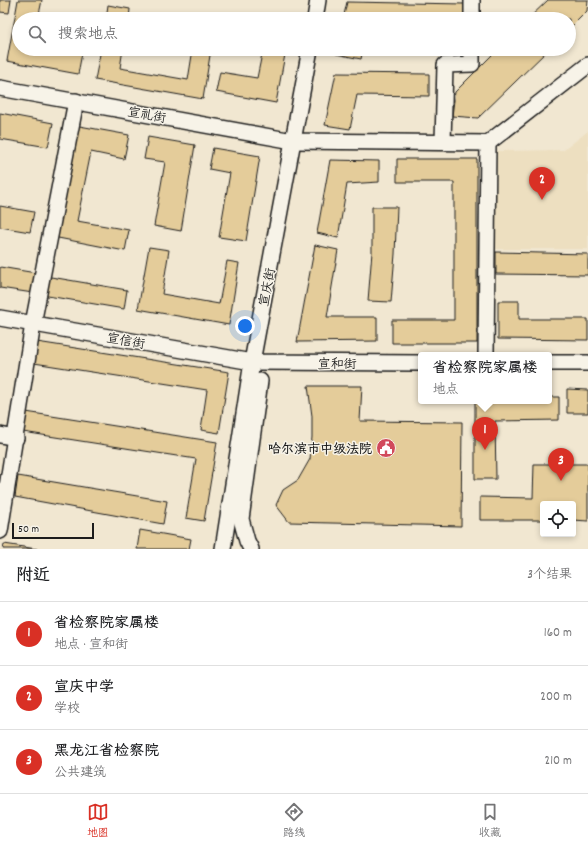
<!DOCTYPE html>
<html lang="zh">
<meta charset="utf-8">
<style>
body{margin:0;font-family:Dekko,"LXGW WenKai TC",sans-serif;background:#f6f6f6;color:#202124}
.controls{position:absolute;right:12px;bottom:12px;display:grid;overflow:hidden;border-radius:4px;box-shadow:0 2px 6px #0003}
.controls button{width:36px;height:36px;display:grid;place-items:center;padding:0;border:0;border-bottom:1px solid #e0e0e0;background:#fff;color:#202124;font:20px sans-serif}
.scale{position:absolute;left:12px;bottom:10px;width:82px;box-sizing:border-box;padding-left:4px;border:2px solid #1c1c1c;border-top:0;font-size:11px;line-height:14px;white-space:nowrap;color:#1c1c1c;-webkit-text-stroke:3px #f7f3e8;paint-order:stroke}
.you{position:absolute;left:245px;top:326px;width:14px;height:14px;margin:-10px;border:3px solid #fff;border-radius:50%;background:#1a73e8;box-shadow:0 0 0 6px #1a73e833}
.badge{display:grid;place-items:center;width:26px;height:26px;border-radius:50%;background:#d93025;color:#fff;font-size:13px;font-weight:700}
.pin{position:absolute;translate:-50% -33px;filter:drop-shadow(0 1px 2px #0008)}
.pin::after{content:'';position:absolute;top:21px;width:14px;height:12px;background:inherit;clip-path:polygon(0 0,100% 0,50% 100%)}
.popup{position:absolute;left:418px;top:352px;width:134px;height:52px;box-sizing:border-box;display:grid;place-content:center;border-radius:4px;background:#fff;filter:drop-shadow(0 1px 3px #0005);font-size:13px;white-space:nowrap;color:#757577}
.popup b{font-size:15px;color:#202124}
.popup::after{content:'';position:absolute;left:50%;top:100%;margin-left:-8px;border:8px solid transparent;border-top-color:#fff}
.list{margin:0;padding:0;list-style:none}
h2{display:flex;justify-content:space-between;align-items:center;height:52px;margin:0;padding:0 16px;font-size:17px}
h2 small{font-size:13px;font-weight:400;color:#757577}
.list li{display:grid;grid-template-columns:26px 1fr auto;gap:12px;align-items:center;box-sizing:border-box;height:64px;padding:0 16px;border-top:1px solid #e0e0e0}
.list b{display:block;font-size:15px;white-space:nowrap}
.list p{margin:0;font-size:13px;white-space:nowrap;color:#757577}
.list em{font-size:13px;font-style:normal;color:#757577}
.icon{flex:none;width:22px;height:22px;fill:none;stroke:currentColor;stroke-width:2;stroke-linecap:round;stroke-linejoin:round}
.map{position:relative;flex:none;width:588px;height:549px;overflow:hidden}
.search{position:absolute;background:#fff;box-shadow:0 2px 6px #0003;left:12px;right:12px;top:12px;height:44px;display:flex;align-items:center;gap:10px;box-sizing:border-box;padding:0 14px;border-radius:22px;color:#757577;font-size:15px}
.sheet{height:244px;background:#fff}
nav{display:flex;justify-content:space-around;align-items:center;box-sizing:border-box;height:56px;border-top:1px solid #e0e0e0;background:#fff;font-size:11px;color:#757577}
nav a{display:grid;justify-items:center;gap:2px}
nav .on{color:#d93025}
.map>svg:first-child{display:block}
</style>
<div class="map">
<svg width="588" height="549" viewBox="0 0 588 549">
<rect width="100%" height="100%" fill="#f1e7d1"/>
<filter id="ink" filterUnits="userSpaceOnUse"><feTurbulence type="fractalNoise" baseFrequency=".025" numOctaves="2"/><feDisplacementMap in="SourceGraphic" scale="8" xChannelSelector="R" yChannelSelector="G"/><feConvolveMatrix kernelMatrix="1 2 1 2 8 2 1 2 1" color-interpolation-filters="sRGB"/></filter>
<g filter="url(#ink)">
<path fill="#eddfc0" d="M588,131V249H495L497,151L564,150Z"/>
<g fill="#e4cc9a" stroke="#1c1c1c">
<path d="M0,0H11L9,13L0,12Z"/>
<path d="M18,0H42L38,19H19V49H60L82,53L78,74L7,61Z"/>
<path d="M548,0H588L587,11L569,29V19H528Z"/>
<path d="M347,2L465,4L466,19H343Z"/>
<path d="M108,5L130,9L129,19H106Z"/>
<path d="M101,49H123L120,68L188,80L193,49H211L203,99L95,80Z"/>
<path d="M263,49H286L276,103L216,92L220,72L257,78Z"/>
<path d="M337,49H363L361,59L336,54Z"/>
<path d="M498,49H549L478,118L452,116L455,92Z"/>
<path d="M336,73L429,74V96L357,95L350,129L325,125Z"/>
<path d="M0,113L53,123L48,147L0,139Z"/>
<path d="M74,125L129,135L124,159L91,152L77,221L129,230L125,251L53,237Z"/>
<path d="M148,137L195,145L181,231L154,226L165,162L144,159Z"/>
<path d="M213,148L260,156L246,241L219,237L230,173L209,169Z"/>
<path d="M397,159H477V343H392V320H454V182H397Z"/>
<path d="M330,160L379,161V182L347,184L338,238L317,233Z"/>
<path d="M0,206L34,212L30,232L0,227Z"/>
<path d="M372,207H397L395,254L391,302L368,301L372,252Z"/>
<path d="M315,245L338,250L327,317H377V341L297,342Z"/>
<path d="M149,247L169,250L162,294L219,304L227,261L239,263L229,325L138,309Z"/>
<path d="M496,252L588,254V275L496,274Z"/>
<path d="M0,267L36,273L33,293L0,288Z"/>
<path d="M45,276L127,290L124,309L42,295Z"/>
<path d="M498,301H519V319H588V340L498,339Z"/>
<path d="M37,342L229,372L219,433L201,430L207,390L34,363Z"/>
<path d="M308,386H362L360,421L462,422L461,526L289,522L276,505L283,490L298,480L310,459L312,437V416Z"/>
<path d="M567,389L588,390V413H567Z"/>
<path d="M549,397H559V420L495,421L496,479H475V401H549Z"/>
<path d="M26,412L217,442L204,521L186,518L196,459L23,432Z"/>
<path d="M534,464H588V521L573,520V504H543V520H480V497L533,498Z"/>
<path d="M18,476L167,501L163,524L15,497Z"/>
<path d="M140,530L191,539L189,549H137Z"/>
<path d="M4,544L37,549H3Z"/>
</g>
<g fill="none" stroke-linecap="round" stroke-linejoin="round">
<defs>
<g id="minor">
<path d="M315,19L318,0"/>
<path d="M472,19V0"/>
<path d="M0,88L293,141L488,143L588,65"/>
<path d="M443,142L445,65L472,64V49"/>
<path d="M0,318L252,362L421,363"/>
<path d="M486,355L488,143"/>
<path d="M549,363H588"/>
<path d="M0,435L16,438"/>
<path d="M0,531L33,324L76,101"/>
<path d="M223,549L252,362L310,49"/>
<path d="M251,549L247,541L241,519L260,381"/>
</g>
</defs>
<use href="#minor" stroke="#1c1c1c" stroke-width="18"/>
<use href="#minor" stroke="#f7f3e8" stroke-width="15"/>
</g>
</g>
<defs>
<symbol id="civic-disc" viewBox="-11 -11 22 22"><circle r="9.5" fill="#d1495b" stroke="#f7f3e8"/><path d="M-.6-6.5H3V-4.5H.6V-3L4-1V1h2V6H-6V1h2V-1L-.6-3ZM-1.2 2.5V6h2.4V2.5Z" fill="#fff"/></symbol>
</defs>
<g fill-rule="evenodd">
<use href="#civic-disc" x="375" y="437" width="22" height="22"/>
</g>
<g text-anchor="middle" stroke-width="3" stroke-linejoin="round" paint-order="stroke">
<g font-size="13" fill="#1c1c1c" stroke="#f7f3e8">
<text transform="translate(147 114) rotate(10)" y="5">宣礼街</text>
<text transform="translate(266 287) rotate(-79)" y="5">宣庆街</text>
<text transform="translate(126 340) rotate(10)" y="5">宣信街</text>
<text x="337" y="368">宣和街</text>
</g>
<g font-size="13" font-weight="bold" fill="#1c1c1c" stroke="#f7f3e8" text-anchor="end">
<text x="372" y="453">哈尔滨市中级法院</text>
</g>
</g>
</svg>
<div class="controls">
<button><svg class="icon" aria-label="locate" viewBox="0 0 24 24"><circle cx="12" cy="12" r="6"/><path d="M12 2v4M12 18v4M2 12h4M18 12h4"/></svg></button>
</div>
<div class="scale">50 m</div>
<div class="you"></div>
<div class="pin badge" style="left:485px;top:450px">1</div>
<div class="popup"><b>省检察院家属楼</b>地点</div>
<div class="pin badge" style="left:542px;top:200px">2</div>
<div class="pin badge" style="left:561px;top:481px">3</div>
<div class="search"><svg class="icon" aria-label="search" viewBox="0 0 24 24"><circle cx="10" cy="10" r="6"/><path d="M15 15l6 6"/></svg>搜索地点</div>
</div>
<section class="sheet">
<h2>附近<small>3个结果</small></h2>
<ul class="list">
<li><span class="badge">1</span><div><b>省检察院家属楼</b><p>地点 · 宣和街</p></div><em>160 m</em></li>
<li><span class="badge">2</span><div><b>宣庆中学</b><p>学校</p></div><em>200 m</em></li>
<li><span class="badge">3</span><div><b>黑龙江省检察院</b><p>公共建筑</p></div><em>210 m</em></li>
</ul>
</section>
<nav>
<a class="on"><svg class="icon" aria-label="map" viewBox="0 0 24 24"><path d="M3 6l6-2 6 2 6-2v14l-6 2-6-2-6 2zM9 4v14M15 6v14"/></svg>地图</a>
<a><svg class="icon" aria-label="directions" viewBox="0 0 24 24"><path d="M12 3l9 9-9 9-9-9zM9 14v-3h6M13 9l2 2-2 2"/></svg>路线</a>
<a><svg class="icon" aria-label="saved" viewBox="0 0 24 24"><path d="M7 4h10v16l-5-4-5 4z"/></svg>收藏</a>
</nav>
